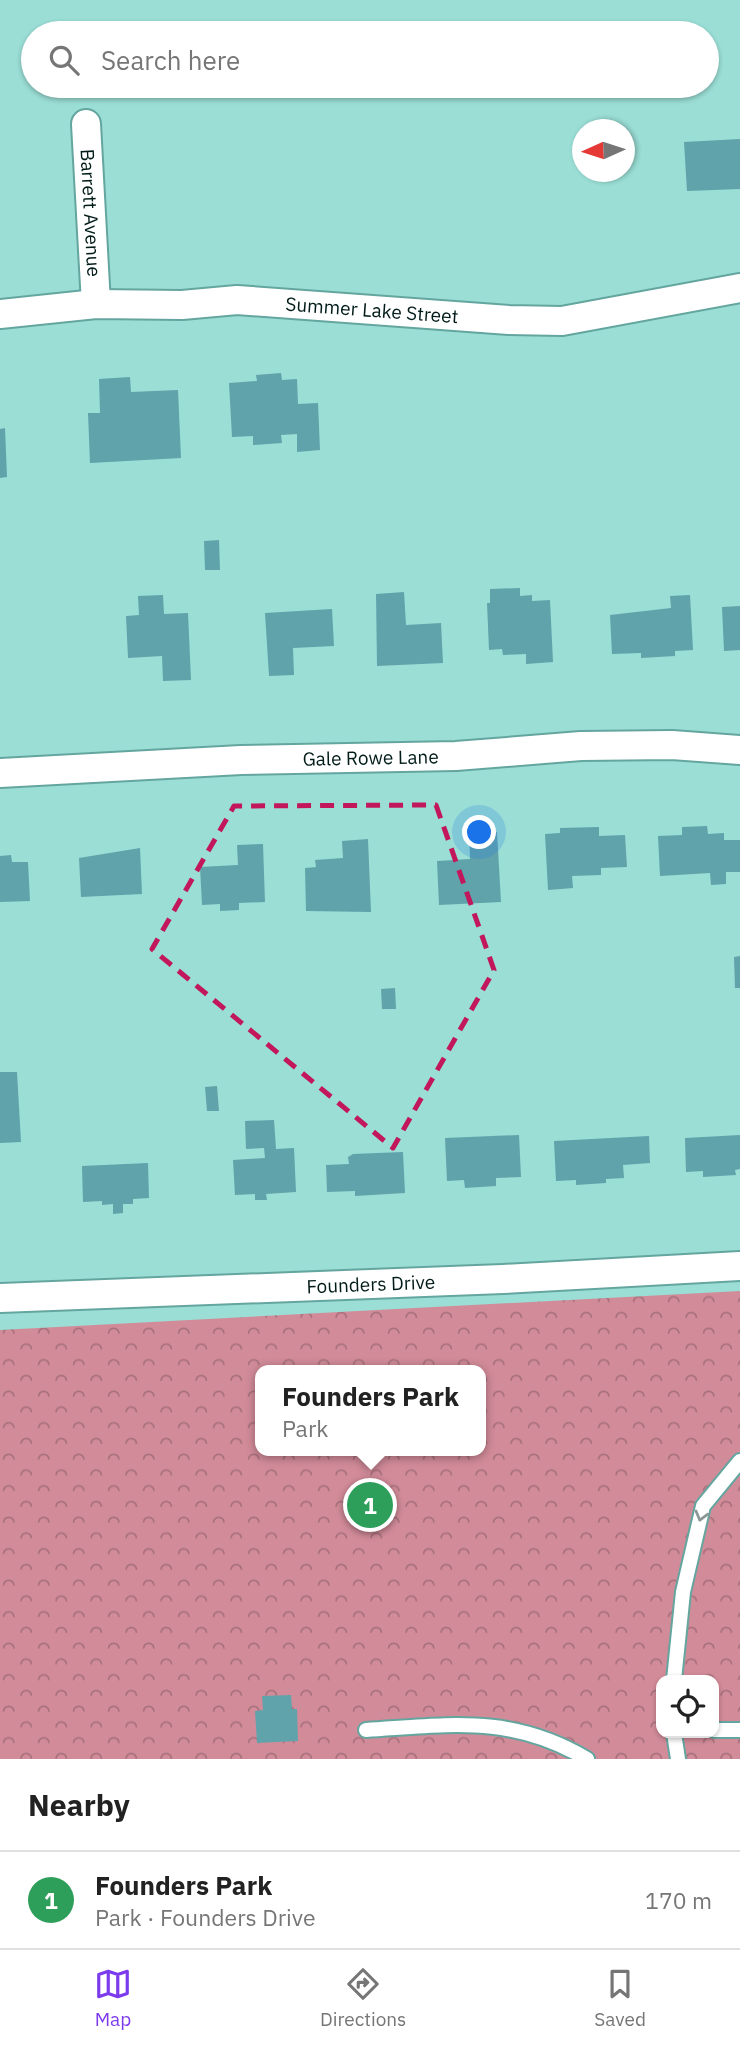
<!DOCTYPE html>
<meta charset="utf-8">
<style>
body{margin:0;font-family:"IBM Plex Sans",sans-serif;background:#f2f2f2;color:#222}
.controls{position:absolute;right:21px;bottom:21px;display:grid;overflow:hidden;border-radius:14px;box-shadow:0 2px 5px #0004}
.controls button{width:63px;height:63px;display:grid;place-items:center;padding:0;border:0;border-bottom:2px solid #e0e0e0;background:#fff;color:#222;font:35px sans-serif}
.compass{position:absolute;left:572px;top:119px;width:63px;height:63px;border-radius:50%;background:#fff;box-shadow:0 2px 5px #0004;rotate:267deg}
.you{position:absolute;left:480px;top:833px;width:24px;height:24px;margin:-18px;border:5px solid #fff;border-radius:50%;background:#1a73e8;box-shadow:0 0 0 10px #1a73e833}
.badge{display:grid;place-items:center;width:46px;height:46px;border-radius:50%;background:#7c3aed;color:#fff;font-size:23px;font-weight:700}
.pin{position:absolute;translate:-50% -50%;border:4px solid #fff;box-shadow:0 2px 7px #0006}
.popup{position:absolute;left:255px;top:1365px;width:231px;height:91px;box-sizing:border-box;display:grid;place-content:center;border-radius:14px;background:#fff;filter:drop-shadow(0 2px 5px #0005);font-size:23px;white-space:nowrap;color:#767676}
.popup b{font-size:26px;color:#222}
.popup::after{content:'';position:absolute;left:50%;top:100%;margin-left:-14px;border:14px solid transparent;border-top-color:#fff}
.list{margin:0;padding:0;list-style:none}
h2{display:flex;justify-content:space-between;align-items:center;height:91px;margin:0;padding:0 28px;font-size:30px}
h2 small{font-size:23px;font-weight:400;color:#767676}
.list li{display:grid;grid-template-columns:46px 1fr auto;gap:21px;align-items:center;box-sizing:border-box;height:98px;padding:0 28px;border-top:2px solid #e0e0e0}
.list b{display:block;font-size:26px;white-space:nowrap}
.list p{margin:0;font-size:23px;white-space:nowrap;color:#767676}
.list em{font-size:23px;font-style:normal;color:#767676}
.icon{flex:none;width:38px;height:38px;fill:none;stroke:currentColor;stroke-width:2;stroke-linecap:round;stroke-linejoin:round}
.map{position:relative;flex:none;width:740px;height:1759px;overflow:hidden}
.search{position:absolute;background:#fff;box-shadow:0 2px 5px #0004;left:21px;right:21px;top:21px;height:77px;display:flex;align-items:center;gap:18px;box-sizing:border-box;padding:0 24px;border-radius:38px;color:#767676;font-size:26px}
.sheet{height:189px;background:#fff}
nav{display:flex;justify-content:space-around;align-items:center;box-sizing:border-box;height:98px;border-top:2px solid #e0e0e0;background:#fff;font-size:19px;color:#767676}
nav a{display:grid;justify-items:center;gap:4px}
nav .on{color:#7c3aed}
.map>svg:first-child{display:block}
</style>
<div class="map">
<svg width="740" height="1759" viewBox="0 0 740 1759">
<defs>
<pattern id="park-crowns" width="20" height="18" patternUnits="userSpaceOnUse" patternTransform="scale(1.75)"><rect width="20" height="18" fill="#d28b99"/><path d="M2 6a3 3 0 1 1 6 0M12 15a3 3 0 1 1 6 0" fill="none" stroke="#a8717c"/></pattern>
</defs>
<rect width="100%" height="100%" fill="#9aded5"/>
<path fill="url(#park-crowns)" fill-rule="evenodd" d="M740,1291V1759H0V1330ZM260,1370H480V1451H260ZM661,1680H714V1733H661Z"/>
<g fill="#60a3ab">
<path d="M740,139V189L687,191L684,142Z"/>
<path d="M281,373L282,380L297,379L298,404L318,403L320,450L297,452V434L281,435L282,443L253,445V436L232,437L229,383L257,381L256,375Z"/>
<path d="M130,377L131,392L178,390L181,458L90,463L88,413H100L99,379Z"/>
<path d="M5,428L7,477L0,478V429Z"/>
<path d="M219,540L220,570H205L204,541Z"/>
<path d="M520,588V596L532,595V601L550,600L553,662L526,664V654L503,655L502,649L489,650L487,603H490V589Z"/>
<path d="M404,592L406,625L441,623L443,663L377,666L376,594Z"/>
<path d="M163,595L164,614L188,613L191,680L163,681L162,656L128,658L126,616L139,615L138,596Z"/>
<path d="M690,595L693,650L675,651V656L641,658V653L612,654L610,615L671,608L670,596Z"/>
<path d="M740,606V650L724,651L722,607Z"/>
<path d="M332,609L334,646L293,648L294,675L269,676L265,613Z"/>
<path d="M707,826L708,834L724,833V840H740V872H726V884L711,885L710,873L660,876L658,836L682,835V827Z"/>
<path d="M599,827V836L625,835L627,867L601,868V875L572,876L573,888L548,890L545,834L560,833V828Z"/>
<path d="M497,832L501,902L439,905L437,861L470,859L469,833Z"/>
<path d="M368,839L371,912L306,911L305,868L316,867L315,860L343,858L342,841Z"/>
<path d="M263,844L265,902L239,903V910L220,911V904L202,905L200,867L238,865L237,845Z"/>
<path d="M140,848L142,894L81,897L79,858Z"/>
<path d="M11,855L12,862H28L30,901L0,902V856Z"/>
<path d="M740,956V988H735L734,957Z"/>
<path d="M395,988L396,1009H382L381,989Z"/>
<path d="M0,1072H17L21,1142L0,1143Z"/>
<path d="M217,1086L219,1111H207L205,1087Z"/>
<path d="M274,1120L276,1149L294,1148L296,1192L266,1194L267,1200H255V1194L235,1195L233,1160L265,1158L264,1148L246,1149L245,1121Z"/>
<path d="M519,1135L521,1177L496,1178V1186L465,1188L464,1180L447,1181L445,1138Z"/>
<path d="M740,1135V1169L735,1170L736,1175L703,1177V1171L686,1172L685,1138Z"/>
<path d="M649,1136L650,1163L623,1165L624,1178L606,1179V1183L576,1185V1180L556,1181L554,1141Z"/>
<path d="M403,1152L405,1193L355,1196V1191L327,1192L326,1165L349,1164L348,1157L353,1154Z"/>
<path d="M148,1163L149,1198L133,1199V1204H123V1213L113,1214V1204L102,1205V1201L83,1202L82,1166Z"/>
<path d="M291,1695L292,1709H297L298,1741L257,1743L255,1711L263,1710L262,1696Z"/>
</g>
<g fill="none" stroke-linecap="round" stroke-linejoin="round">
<defs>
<g id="lane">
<path d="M674,1680L683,1592L703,1506L740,1461"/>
<path d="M366,1730C450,1725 511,1714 587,1759"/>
<path d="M714,1730H740"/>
<path d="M674,1733L678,1759"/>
</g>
<g id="street">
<path id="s1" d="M86,124L96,304"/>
<path id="s2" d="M0,314L96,304L182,305L237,300L509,320L562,321L740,288"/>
<path id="s3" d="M0,773L241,760L456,756L581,746L672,745L740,750"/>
<path id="s4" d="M0,1298L503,1279L740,1266"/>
</g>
</defs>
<use href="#lane" stroke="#64a69f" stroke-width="18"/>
<use href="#street" stroke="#64a69f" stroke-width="32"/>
<use href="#lane" stroke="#fff" stroke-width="14"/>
<use href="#street" stroke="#fff" stroke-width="28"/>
</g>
<defs><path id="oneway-chevron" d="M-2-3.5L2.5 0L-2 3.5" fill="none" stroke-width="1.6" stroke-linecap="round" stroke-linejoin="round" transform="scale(1.75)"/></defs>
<use stroke="#8c9897" href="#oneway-chevron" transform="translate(701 1516) rotate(105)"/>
<path fill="none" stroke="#c2185b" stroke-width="5" stroke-dasharray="14 9" stroke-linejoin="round" d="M436,805L494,970L393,1148L152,949L234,806Z"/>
<g text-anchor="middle" stroke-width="6" stroke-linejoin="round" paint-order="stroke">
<g font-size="19" fill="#001b18" stroke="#d6f7f3">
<text dy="7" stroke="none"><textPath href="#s1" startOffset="89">Barrett Avenue</textPath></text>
<text dy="7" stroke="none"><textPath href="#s2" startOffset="373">Summer Lake Street</textPath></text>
<text dy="7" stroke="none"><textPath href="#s3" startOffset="371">Gale Rowe Lane</textPath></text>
<text dy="7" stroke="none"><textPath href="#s4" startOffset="371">Founders Drive</textPath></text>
</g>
</g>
</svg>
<div class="controls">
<button><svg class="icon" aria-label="locate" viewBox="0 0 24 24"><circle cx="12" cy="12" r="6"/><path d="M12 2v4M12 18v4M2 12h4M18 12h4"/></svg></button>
</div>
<svg class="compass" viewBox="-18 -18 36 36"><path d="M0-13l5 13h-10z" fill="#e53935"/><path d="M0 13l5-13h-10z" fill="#767676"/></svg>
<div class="you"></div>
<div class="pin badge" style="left:370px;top:1505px;background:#2e9e5b">1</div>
<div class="popup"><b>Founders Park</b>Park</div>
<div class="search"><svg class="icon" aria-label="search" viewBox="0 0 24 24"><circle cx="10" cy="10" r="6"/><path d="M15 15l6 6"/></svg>Search here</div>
</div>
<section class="sheet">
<h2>Nearby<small></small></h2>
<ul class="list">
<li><span class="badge" style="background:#2e9e5b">1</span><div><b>Founders Park</b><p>Park · Founders Drive</p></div><em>170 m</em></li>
</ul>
</section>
<nav>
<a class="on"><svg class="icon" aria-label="map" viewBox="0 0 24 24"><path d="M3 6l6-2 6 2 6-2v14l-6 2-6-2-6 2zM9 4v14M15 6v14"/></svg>Map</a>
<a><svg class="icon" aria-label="directions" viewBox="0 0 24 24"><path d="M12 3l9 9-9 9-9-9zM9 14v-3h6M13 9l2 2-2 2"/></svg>Directions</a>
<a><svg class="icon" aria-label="saved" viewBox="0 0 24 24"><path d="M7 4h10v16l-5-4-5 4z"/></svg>Saved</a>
</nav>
